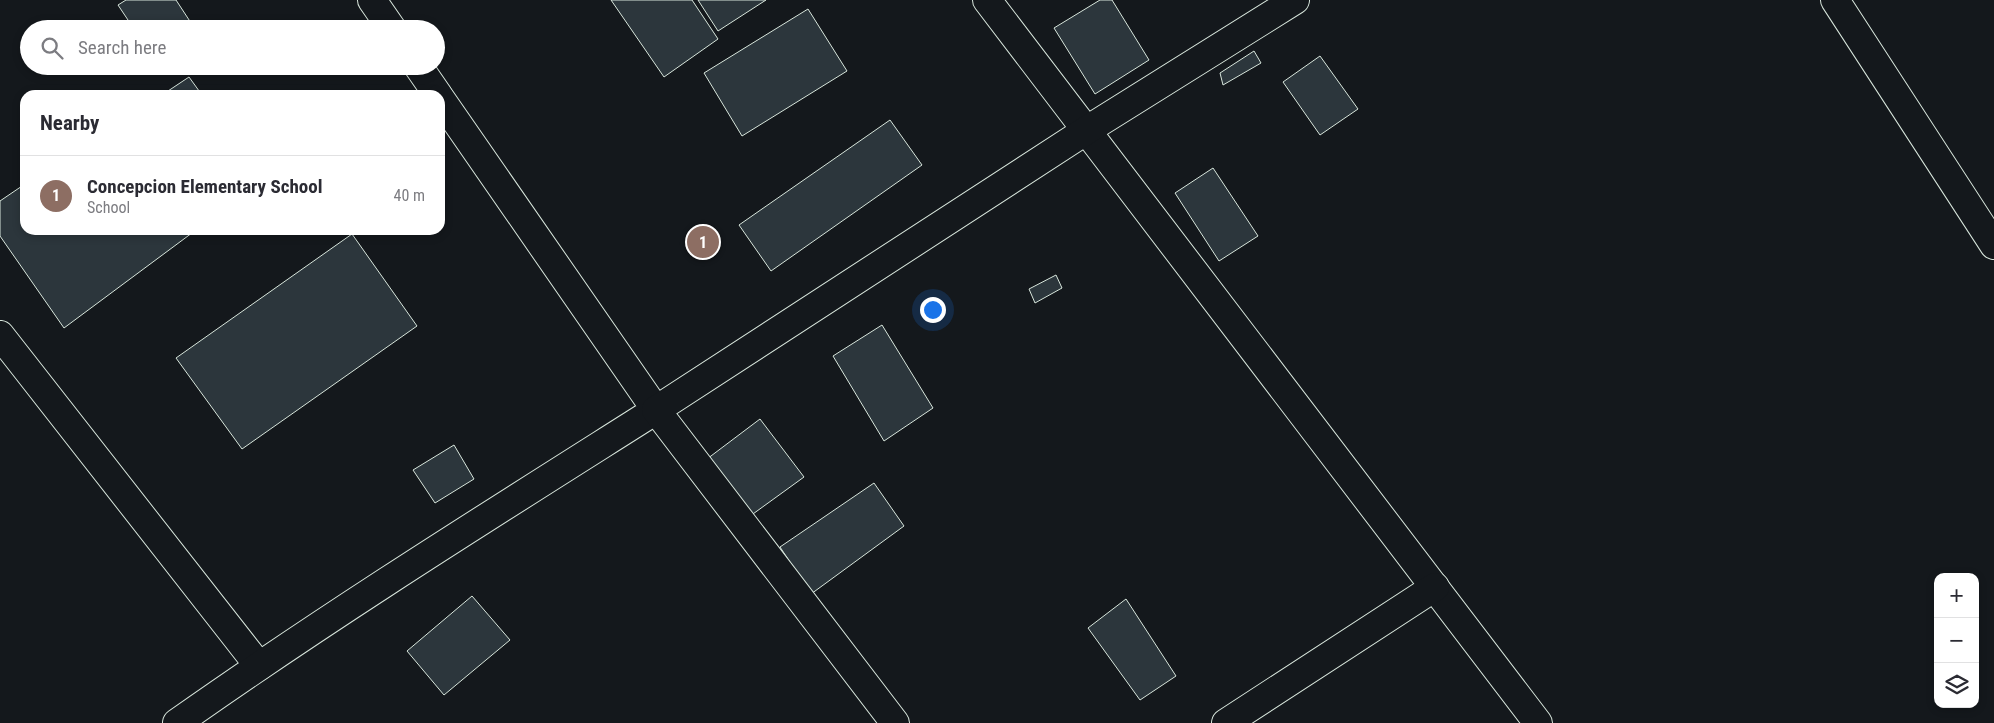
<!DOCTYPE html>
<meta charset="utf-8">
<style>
body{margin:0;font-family:"Roboto Condensed",sans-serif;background:#f2f2f3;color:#2b2b33}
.controls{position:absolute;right:15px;bottom:15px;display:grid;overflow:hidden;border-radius:10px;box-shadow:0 2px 8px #0003}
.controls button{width:45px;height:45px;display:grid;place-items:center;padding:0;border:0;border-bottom:1px solid #e1e1e2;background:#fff;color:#2b2b33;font:25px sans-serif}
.you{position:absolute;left:932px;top:309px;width:18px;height:18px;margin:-12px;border:4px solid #fff;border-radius:50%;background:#1a73e8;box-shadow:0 0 0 8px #1a73e833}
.badge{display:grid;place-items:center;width:32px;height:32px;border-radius:50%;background:#0f766e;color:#fff;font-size:16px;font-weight:700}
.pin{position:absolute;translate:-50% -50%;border:2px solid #fff;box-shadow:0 1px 5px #0006}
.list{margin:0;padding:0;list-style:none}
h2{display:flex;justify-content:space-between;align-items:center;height:65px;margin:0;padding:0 20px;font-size:21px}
h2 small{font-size:16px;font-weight:400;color:#7c7c81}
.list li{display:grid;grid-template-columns:32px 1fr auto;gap:15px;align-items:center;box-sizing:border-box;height:80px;padding:0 20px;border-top:1px solid #e1e1e2}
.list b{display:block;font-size:19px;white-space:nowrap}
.list p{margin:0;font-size:16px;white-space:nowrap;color:#7c7c81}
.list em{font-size:16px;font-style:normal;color:#7c7c81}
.icon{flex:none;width:28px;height:28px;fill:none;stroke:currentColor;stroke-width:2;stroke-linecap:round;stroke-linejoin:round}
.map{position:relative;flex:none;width:1994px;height:723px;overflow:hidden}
.search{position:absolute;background:#fff;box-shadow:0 2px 8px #0003;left:20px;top:20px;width:425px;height:55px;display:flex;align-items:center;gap:12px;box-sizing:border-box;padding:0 18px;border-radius:28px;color:#7c7c81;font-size:19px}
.panel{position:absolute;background:#fff;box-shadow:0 2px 8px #0003;left:20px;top:90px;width:425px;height:145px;border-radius:15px}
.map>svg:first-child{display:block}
</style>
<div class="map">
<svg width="1994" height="723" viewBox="0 0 1994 723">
<rect width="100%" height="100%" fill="#14181c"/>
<g fill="#2c363c" stroke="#d8e6dc">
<path d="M126,0H176L195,29H134L118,5Z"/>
<path d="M611,0H692L718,39L664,77Z"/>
<path d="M698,0H766L718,31Z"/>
<path d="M1100,0H1112L1149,60L1095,94L1054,28Z"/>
<path d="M808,9L847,71L742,136L704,73Z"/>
<path d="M1254,51L1261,63L1223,85L1220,73Z"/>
<path d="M1320,56L1358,109L1320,135L1283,82Z"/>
<path d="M159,66H173L163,73Z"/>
<path d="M189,77L202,95H162Z"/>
<path d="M890,120L922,165L771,271L739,225Z"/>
<path d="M1213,168L1258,236L1219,261L1175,193Z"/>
<path d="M25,184V230H196L64,328L0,236V201Z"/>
<path d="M352,234L417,326L242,449L176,358Z"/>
<path d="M1056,275L1062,288L1035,303L1029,289Z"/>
<path d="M882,325L933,408L884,441L833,356Z"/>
<path d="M760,419L804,477L746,519L703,462Z"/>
<path d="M454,445L474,479L435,503L413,470Z"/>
<path d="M874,483L904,526L811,594L780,547Z"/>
<path d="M472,596L510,640L444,695L407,651Z"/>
<path d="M1126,599L1176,676L1140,700L1088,628Z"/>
</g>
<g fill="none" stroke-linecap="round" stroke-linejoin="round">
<defs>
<g id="minor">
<path d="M372,0L392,29"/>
<path d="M987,0L1538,723"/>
<path d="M1835,0L1994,245"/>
<path d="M418,66L438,95"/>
<path d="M0,335L259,666"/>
<path d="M177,723C333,613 495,512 656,410L440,98"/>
<path d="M1226,723L1435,587"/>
</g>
<path id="secondary" d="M895,723L656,410L1087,130L1295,0"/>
</defs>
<use href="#minor" stroke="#d8e6dc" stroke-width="30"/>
<use href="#secondary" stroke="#d8e6dc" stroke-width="30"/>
<use href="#minor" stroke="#14181c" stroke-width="28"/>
<use href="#secondary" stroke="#14181c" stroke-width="28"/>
</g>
</svg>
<div class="controls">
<button>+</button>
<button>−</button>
<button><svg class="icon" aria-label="layers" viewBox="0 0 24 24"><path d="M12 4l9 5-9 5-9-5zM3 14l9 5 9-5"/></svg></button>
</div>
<div class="you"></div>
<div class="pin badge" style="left:703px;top:242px;background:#8d6e63">1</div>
<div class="search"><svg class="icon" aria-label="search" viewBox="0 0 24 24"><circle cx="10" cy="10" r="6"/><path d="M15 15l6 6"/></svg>Search here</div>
<section class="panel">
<h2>Nearby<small></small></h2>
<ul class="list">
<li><span class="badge" style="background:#8d6e63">1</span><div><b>Concepcion Elementary School</b><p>School</p></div><em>40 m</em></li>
</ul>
</section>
</div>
